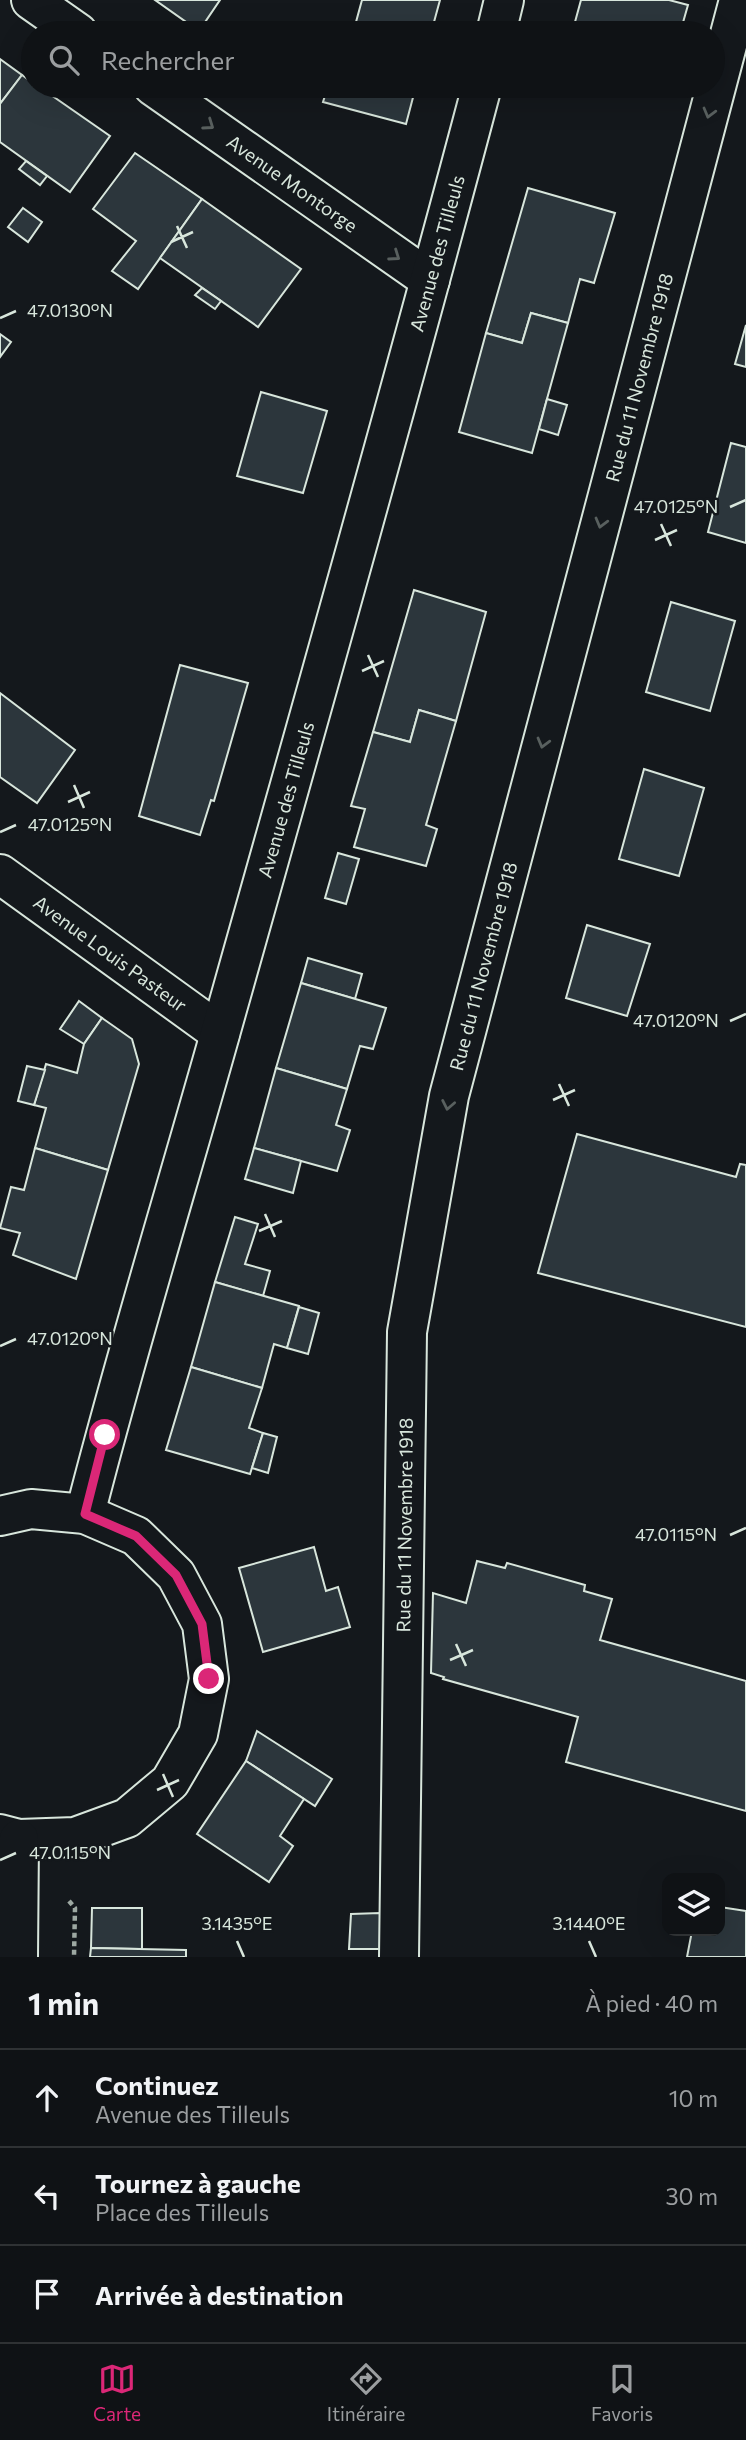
<!DOCTYPE html>
<html lang="fr">
<meta charset="utf-8">
<style>
body{margin:0;font-family:Commissioner,sans-serif;background:#1d2022;color:#f1f3f6}
.controls{position:absolute;right:21px;bottom:21px;display:grid;overflow:hidden;border-radius:14px;box-shadow:0 7px 28px #0002}
.controls button{width:63px;height:63px;display:grid;place-items:center;padding:0;border:0;border-bottom:2px solid #2f3234;background:#0f1215;color:#f1f3f6;font:35px sans-serif}
.stop{position:absolute;width:21px;height:21px;margin:-16px;border:5px solid #db2777;border-radius:50%;background:#fff}
.stop.end{background:#db2777;border-color:#fff;box-shadow:0 2px 7px #0008}
.list{margin:0;padding:0;list-style:none}
h2{display:flex;justify-content:space-between;align-items:center;height:91px;margin:0;padding:0 28px;font-size:30px}
h2 small{font-size:23px;font-weight:400;color:#9b9ea0}
.list li{display:grid;grid-template-columns:46px 1fr auto;gap:21px;align-items:center;box-sizing:border-box;height:98px;padding:0 28px;border-top:2px solid #2f3234}
.list b{display:block;font-size:26px;white-space:nowrap}
.list p{margin:0;font-size:23px;white-space:nowrap;color:#9b9ea0}
.list em{font-size:23px;font-style:normal;color:#9b9ea0}
.icon{flex:none;width:38px;height:38px;fill:none;stroke:currentColor;stroke-width:2;stroke-linecap:round;stroke-linejoin:round}
.map{position:relative;flex:none;width:746px;height:1957px;overflow:hidden}
.search{position:absolute;background:#0f1215;box-shadow:0 7px 28px #0002;left:21px;right:21px;top:21px;height:77px;display:flex;align-items:center;gap:18px;box-sizing:border-box;padding:0 24px;border-radius:38px;color:#9b9ea0;font-size:26px}
.sheet{height:385px;background:#0f1215}
nav{display:flex;justify-content:space-around;align-items:center;box-sizing:border-box;height:98px;border-top:2px solid #2f3234;background:#0f1215;font-size:19px;color:#9b9ea0}
nav a{display:grid;justify-items:center;gap:4px}
nav .on{color:#db2777}
.map>svg:first-child{display:block}
</style>
<div class="map">
<svg width="746" height="1957" viewBox="0 0 746 1957">
<rect width="100%" height="100%" fill="#14181c"/>
<g fill="#2c363c" stroke="#d8e6dc" stroke-width="2">
<path d="M155,0H220L199,31Z"/>
<path d="M362,0H440L431,33H353Z"/>
<path d="M581,0H669L688,5L680,33H572Z"/>
<path d="M0,59L22,75L0,104Z"/>
<path d="M22,75L33,83V86H38L110,136L70,192L0,142V104Z"/>
<path d="M328,86H416L406,124L323,102Z"/>
<path d="M135,153L202,199L138,289L112,271L136,241L93,209Z"/>
<path d="M26,161L47,176L40,185L19,169Z"/>
<path d="M528,188L615,213L594,283L580,279L568,323L531,313L522,343L486,333Z"/>
<path d="M202,199L301,269L258,327L160,258Z"/>
<path d="M23,208L42,222L28,242L8,227Z"/>
<path d="M202,288L221,301L215,309L195,295Z"/>
<path d="M531,313L568,323L532,453L459,432L486,333L522,343Z"/>
<path d="M746,325V367L735,364Z"/>
<path d="M0,334L11,342L0,357Z"/>
<path d="M261,392L327,411L303,493L237,476Z"/>
<path d="M547,399L567,405L558,435L539,429Z"/>
<path d="M731,443L746,447V543L708,532Z"/>
<path d="M414,590L486,612L456,721L419,710L410,742L373,732Z"/>
<path d="M671,602L735,621L710,711L646,692Z"/>
<path d="M180,665L248,683L214,801L211,800L200,835L139,816Z"/>
<path d="M0,693L75,750L37,803L0,777Z"/>
<path d="M419,710L456,721L426,825L437,829L426,866L354,847L365,809L351,806L373,732L410,742Z"/>
<path d="M644,769L704,788L679,876L619,859Z"/>
<path d="M338,853L359,859L346,904L325,898Z"/>
<path d="M587,925L650,944L627,1016L566,998Z"/>
<path d="M308,958L362,974L355,999L301,983Z"/>
<path d="M301,983L386,1008L373,1049L360,1046L347,1089L276,1068Z"/>
<path d="M79,1001L102,1018L84,1044L60,1029Z"/>
<path d="M102,1018L132,1039L139,1064L108,1170L35,1148L46,1108L34,1105L46,1064L77,1073L84,1044Z"/>
<path d="M27,1066L45,1070L34,1105L18,1101Z"/>
<path d="M276,1068L347,1089L336,1125L350,1130L337,1171L254,1148Z"/>
<path d="M577,1134L736,1177L740,1164L746,1165V1327L538,1273Z"/>
<path d="M35,1148L108,1170L76,1279L13,1255L20,1233L0,1228L11,1187L24,1190Z"/>
<path d="M254,1148L301,1161L293,1193L245,1179Z"/>
<path d="M235,1217L258,1224L245,1264L270,1271L263,1296L215,1282Z"/>
<path d="M215,1282L299,1306L287,1348L274,1344L262,1388L191,1367Z"/>
<path d="M299,1307L319,1313L308,1354L287,1348Z"/>
<path d="M191,1367L262,1388L249,1428L263,1433L250,1474L166,1450Z"/>
<path d="M263,1433L277,1437L268,1473L252,1468Z"/>
<path d="M314,1547L326,1591L338,1587L350,1627L263,1652L239,1568Z"/>
<path d="M477,1561L505,1568L507,1563L585,1585L584,1591L612,1599L600,1640L746,1681V1811L566,1762L578,1717L443,1679L444,1677L431,1673L433,1593L466,1603Z"/>
<path d="M257,1731L332,1779L315,1806L246,1761Z"/>
<path d="M246,1761L304,1799L280,1836L293,1846L269,1882L197,1834Z"/>
<path d="M720,1907L746,1911V1957H687L692,1931H720Z"/>
<path d="M92,1908H142V1949L91,1948Z"/>
<path d="M380,1913V1949H349L351,1914Z"/>
<path d="M91,1948L186,1950V1957H90Z"/>
</g>
<g fill="none" stroke-linecap="round" stroke-linejoin="round">
<defs>
<g id="minor">
<path d="M31,0L78,33"/>
<path d="M496,33L504,0"/>
<path id="s1" d="M153,86L430,280"/>
<path id="s2" d="M0,874L220,1033"/>
<path id="s3" d="M85,1514C126,1353 175,1194 220,1034C309,718 398,403 482,86"/>
<path d="M0,1516L31,1509L85,1514L136,1536L176,1575L202,1624L209,1679L198,1734L170,1782L127,1818L75,1837L19,1839L0,1834"/>
<path d="M18,1957L19,1839"/>
<path id="s4" d="M399,1957L407,1332L449,1096L739,0"/>
</g>
</defs>
<use href="#minor" stroke="#d8e6dc" stroke-width="42"/>
<path stroke="#9da8a2" stroke-width="4.5" stroke-dasharray="5 3.5" stroke-linecap="butt" d="M69,1901L75,1908L74,1957"/>
<use href="#minor" stroke="#14181c" stroke-width="38"/>
</g>
<defs><path id="oneway-chevron" d="M-2-3.5L2.5 0L-2 3.5" fill="none" stroke-width="1.6" stroke-linecap="round" stroke-linejoin="round" transform="scale(1.75)"/></defs>
<g stroke="#59605f">
<use href="#oneway-chevron" transform="translate(709 113) rotate(105)"/>
<use href="#oneway-chevron" transform="translate(209 125) rotate(35)"/>
<use href="#oneway-chevron" transform="translate(395 256) rotate(35)"/>
<use href="#oneway-chevron" transform="translate(601 523) rotate(105)"/>
<use href="#oneway-chevron" transform="translate(543 743) rotate(105)"/>
<use href="#oneway-chevron" transform="translate(448 1105) rotate(101)"/>
</g>
<g fill="none" stroke-linecap="round" stroke-linejoin="round">
<path stroke="#db2777" stroke-width="9" d="M105,1435L85,1514L136,1536L176,1575L202,1624L209,1679"/>
</g>
<path fill="none" stroke="#d8e6dc" stroke-width="2.5" d="M177,226L187,248M171,242L193,232M0,318L16,311M730,507L746,500M661,524L671,546M655,540L677,530M368,655L378,677M362,671L384,661M74,785L84,808M68,802L90,792M0,832L16,825M730,1021L746,1014M559,1084L569,1106M553,1100L575,1090M265,1214L275,1237M259,1231L282,1221M0,1346L16,1339M730,1535L746,1528M456,1644L466,1666M450,1660L473,1650M163,1774L173,1797M157,1790L179,1780M0,1860L16,1853M237,1941L244,1957M589,1941L596,1957"/>
<g text-anchor="middle" stroke-width="5" stroke-linejoin="round" paint-order="stroke">
<g font-size="19" fill="#d8e6dc" stroke="#14181c">
<text dy="7" stroke="none"><textPath href="#s1" startOffset="170">Avenue Montorge</textPath></text>
<text dy="7" stroke="none"><textPath href="#s3" startOffset="1309">Avenue des Tilleuls</textPath></text>
<text dy="7" stroke="none"><textPath href="#s4" startOffset="1608">Rue du 11 Novembre 1918</textPath></text>
<text dy="7" stroke="none"><textPath href="#s3" startOffset="742">Avenue des Tilleuls</textPath></text>
<text dy="7" stroke="none"><textPath href="#s2" startOffset="136">Avenue Louis Pasteur</textPath></text>
<text dy="7" stroke="none"><textPath href="#s4" startOffset="999">Rue du 11 Novembre 1918</textPath></text>
<text dy="7" stroke="none"><textPath href="#s4" startOffset="432">Rue du 11 Novembre 1918</textPath></text>
</g>
</g>
<g font-size="18" text-anchor="middle" fill="#d8e6dc" stroke="#14181c" stroke-width="5" stroke-linejoin="round" paint-order="stroke">
<text x="70" y="317">47.0130°N</text>
<text x="676" y="513">47.0125°N</text>
<text x="70" y="831">47.0125°N</text>
<text x="676" y="1027">47.0120°N</text>
<text x="70" y="1345">47.0120°N</text>
<text x="676" y="1541">47.0115°N</text>
<text x="70" y="1859">47.0115°N</text>
<text x="237" y="1930">3.1435°E</text>
<text x="589" y="1930">3.1440°E</text>
</g>
</svg>
<div class="controls">
<button><svg class="icon" aria-label="layers" viewBox="0 0 24 24"><path d="M12 4l9 5-9 5-9-5zM3 14l9 5 9-5"/></svg></button>
</div>
<div class="stop" style="left:105px;top:1435px"></div>
<div class="stop end" style="left:209px;top:1679px"></div>
<div class="search"><svg class="icon" aria-label="search" viewBox="0 0 24 24"><circle cx="10" cy="10" r="6"/><path d="M15 15l6 6"/></svg>Rechercher</div>
</div>
<section class="sheet">
<h2>1 min<small>À pied · 40 m</small></h2>
<ul class="list">
<li><svg class="icon" aria-label="ahead" viewBox="0 0 24 24"><path d="M12 20V5M6 11l6-6 6 6"/></svg><div><b>Continuez</b><p>Avenue des Tilleuls</p></div><em>10 m</em></li>
<li><svg class="icon" aria-label="left" viewBox="0 0 24 24"><path d="M17 20v-9H6M10 6l-5 5 5 5"/></svg><div><b>Tournez à gauche</b><p>Place des Tilleuls</p></div><em>30 m</em></li>
<li><svg class="icon" aria-label="arrive" viewBox="0 0 24 24"><path d="M6 21V4h12l-3 4 3 4H6"/></svg><div><b>Arrivée à destination</b></div></li>
</ul>
</section>
<nav>
<a class="on"><svg class="icon" aria-label="map" viewBox="0 0 24 24"><path d="M3 6l6-2 6 2 6-2v14l-6 2-6-2-6 2zM9 4v14M15 6v14"/></svg>Carte</a>
<a><svg class="icon" aria-label="directions" viewBox="0 0 24 24"><path d="M12 3l9 9-9 9-9-9zM9 14v-3h6M13 9l2 2-2 2"/></svg>Itinéraire</a>
<a><svg class="icon" aria-label="saved" viewBox="0 0 24 24"><path d="M7 4h10v16l-5-4-5 4z"/></svg>Favoris</a>
</nav>
